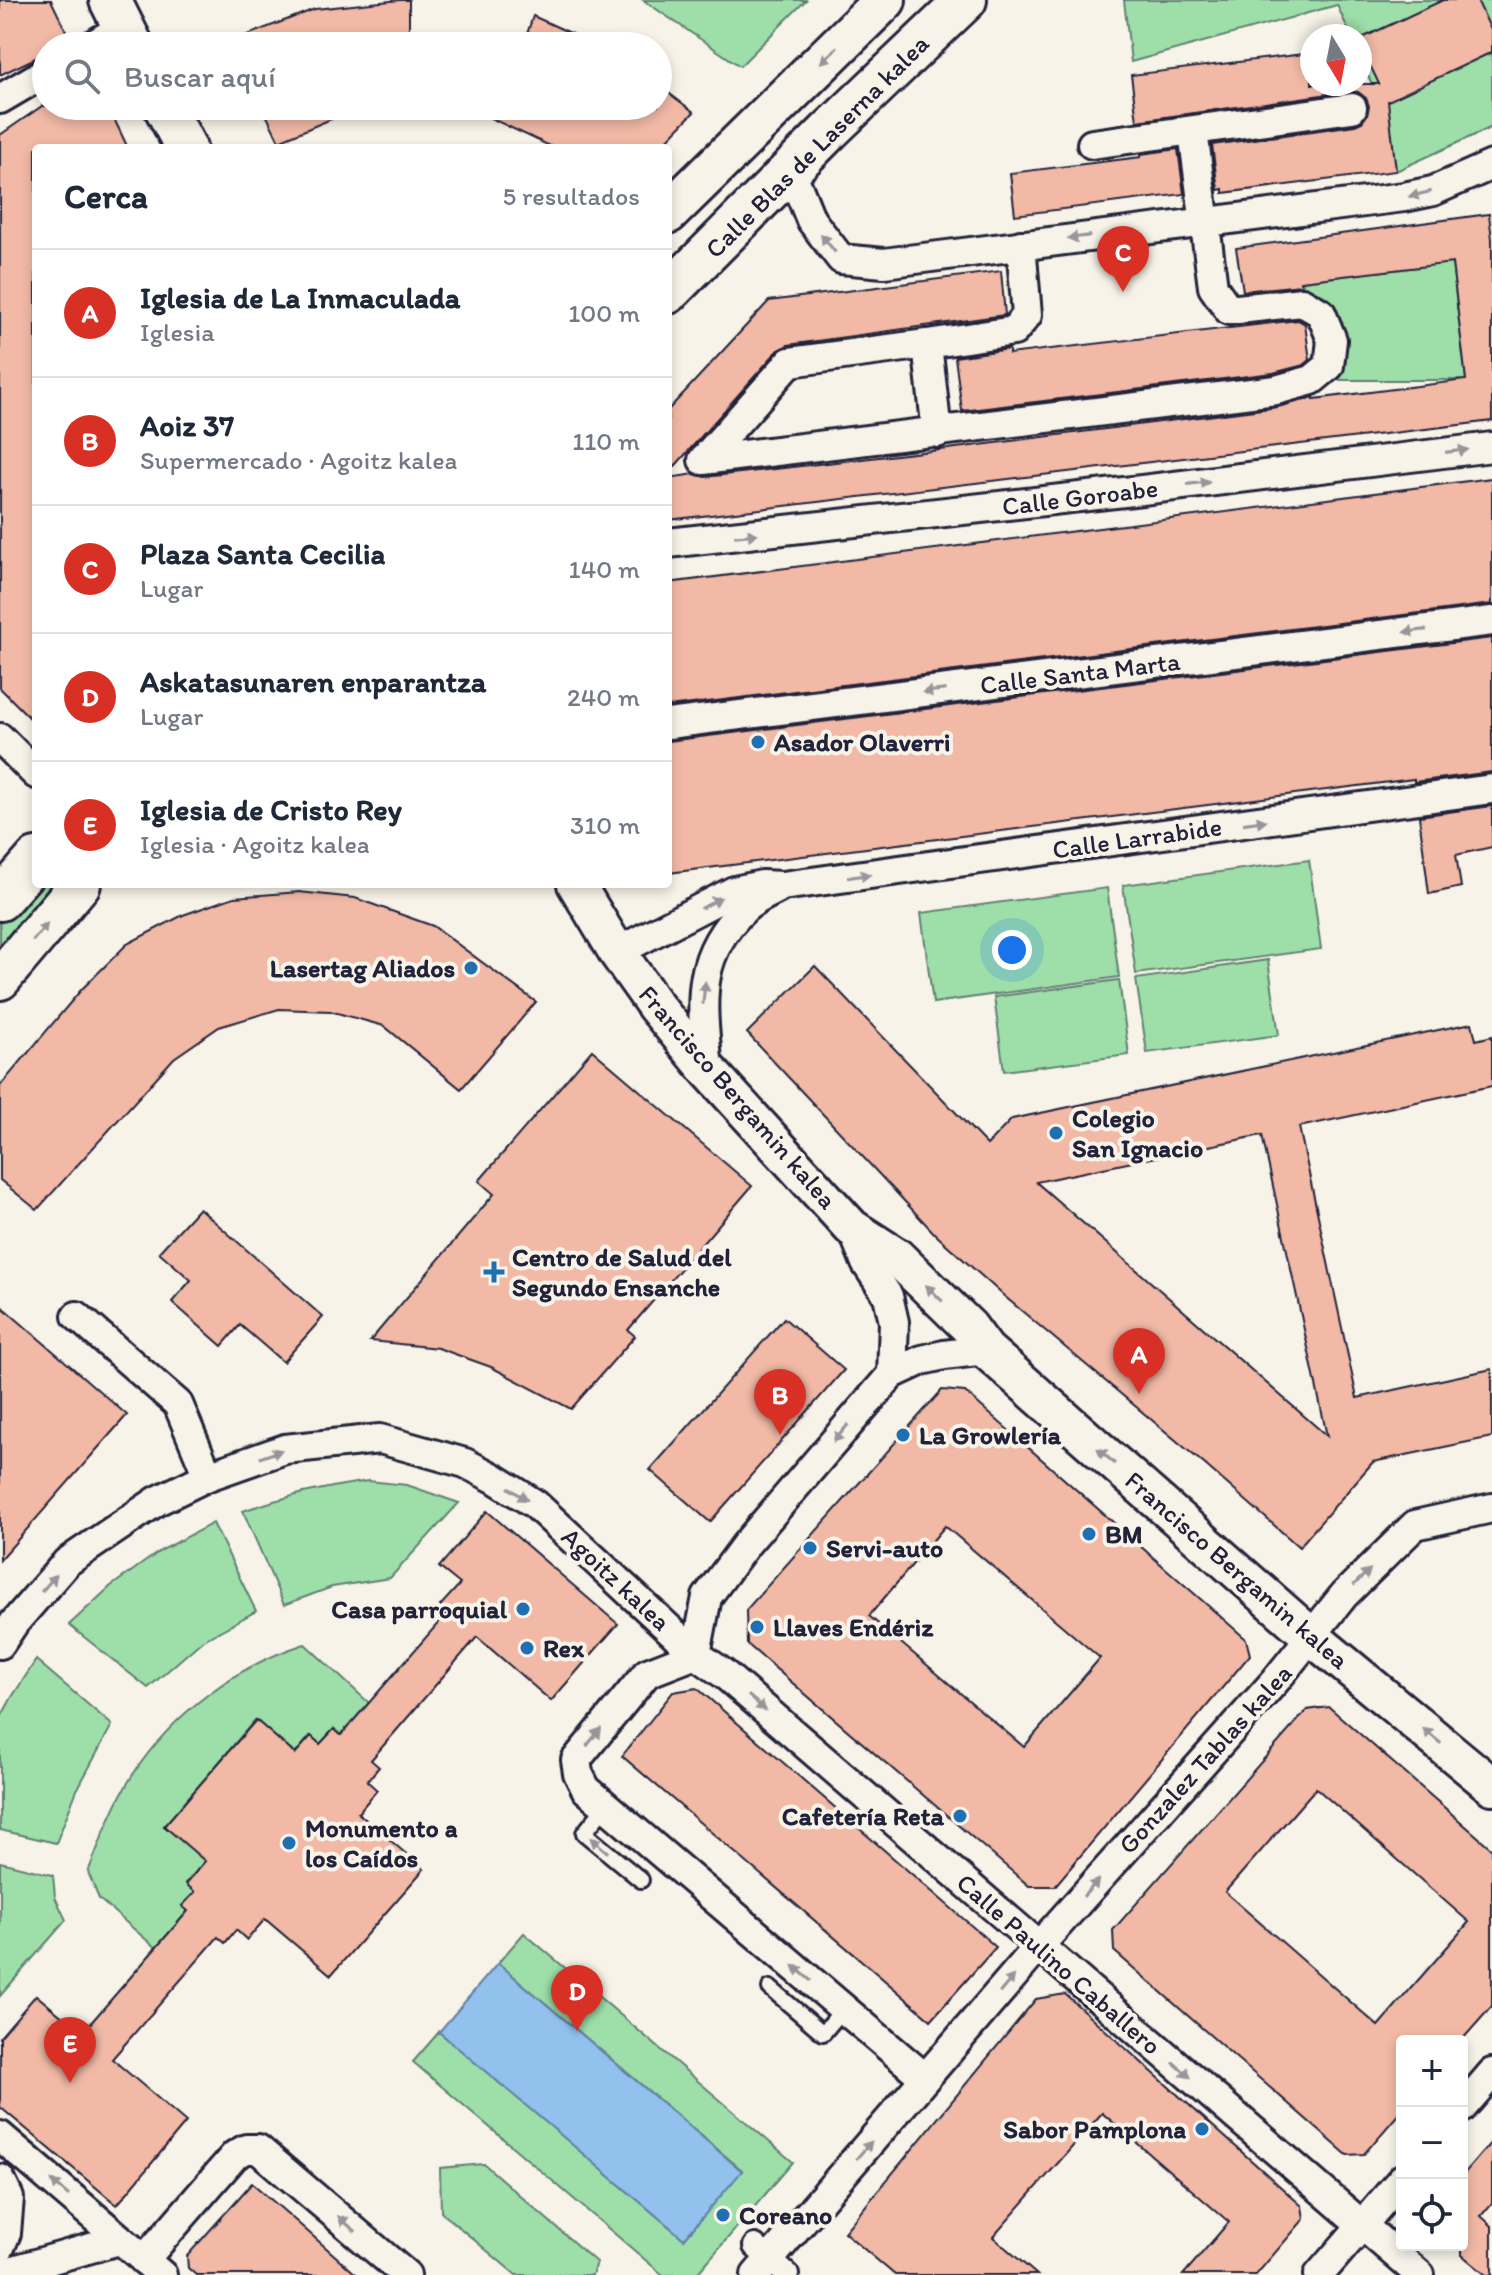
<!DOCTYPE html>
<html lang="es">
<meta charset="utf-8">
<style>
body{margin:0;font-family:Itim,sans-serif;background:#f6f6f7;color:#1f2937}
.controls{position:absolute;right:24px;bottom:24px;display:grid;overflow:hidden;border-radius:8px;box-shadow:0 4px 12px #0003}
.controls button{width:72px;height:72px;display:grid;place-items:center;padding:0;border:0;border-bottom:2px solid #e0e1e3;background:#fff;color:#1f2937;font:40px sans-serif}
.compass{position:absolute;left:1300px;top:24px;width:72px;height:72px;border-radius:50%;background:#fff;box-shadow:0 4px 12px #0003;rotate:170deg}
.you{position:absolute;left:1012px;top:950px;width:28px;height:28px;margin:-20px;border:6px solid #fff;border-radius:50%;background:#1a73e8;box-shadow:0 0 0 12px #1a73e833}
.badge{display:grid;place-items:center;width:52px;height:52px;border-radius:50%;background:#d93025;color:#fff;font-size:26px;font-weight:700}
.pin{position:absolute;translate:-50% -66px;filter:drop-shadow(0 2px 4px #0008)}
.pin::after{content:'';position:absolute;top:42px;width:28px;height:24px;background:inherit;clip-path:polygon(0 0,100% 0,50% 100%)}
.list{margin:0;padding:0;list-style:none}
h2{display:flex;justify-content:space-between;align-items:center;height:104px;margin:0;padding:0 32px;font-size:34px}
h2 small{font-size:26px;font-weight:400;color:#747a83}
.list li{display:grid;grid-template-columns:52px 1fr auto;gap:24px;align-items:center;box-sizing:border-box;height:128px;padding:0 32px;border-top:2px solid #e0e1e3}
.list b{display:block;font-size:30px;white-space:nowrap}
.list p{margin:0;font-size:26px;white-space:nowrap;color:#747a83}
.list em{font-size:26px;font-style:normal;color:#747a83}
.icon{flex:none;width:44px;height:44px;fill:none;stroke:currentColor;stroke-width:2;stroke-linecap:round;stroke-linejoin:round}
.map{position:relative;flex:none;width:1492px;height:2275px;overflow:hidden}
.search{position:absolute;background:#fff;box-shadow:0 4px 12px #0003;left:32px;top:32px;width:640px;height:88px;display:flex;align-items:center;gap:20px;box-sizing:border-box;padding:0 28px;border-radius:44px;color:#747a83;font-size:30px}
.panel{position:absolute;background:#fff;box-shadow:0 4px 12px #0003;left:32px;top:144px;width:640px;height:744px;border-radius:8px}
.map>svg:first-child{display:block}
</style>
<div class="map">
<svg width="1492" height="2275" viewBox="0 0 1492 2275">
<rect width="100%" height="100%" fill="#f7f3e8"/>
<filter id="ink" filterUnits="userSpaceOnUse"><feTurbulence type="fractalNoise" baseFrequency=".0125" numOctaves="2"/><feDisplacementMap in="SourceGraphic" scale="16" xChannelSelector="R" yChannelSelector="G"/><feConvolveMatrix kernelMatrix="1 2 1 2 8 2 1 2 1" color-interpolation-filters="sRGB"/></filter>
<g filter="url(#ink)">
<g fill="#9edfa9" stroke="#608072" stroke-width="2">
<path d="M643,0H806L740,66Z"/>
<path d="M1124,0H1492V127L1396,171L1391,129L1360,57V36H1351L1337,5L1131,62Z"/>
<path d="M1452,263L1466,380H1312L1329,366L1302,302L1303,281Z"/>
<path d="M1309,860L1321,949L1136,974L1123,885Z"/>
<path d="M36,882V884H64L0,958V923Z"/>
<path d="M1107,888L1119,977L933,1003L921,913Z"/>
<path d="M1268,960L1279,1035L1147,1053L1136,979Z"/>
<path d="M1119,980L1129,1055L1004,1071L994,997Z"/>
<path d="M368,1481L407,1485L459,1503L390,1578L332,1587L284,1605L243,1511C285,1496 325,1487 368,1481Z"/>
<path d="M213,1523L256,1611L202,1641L148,1688L69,1625L111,1586L160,1551Z"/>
<path d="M305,1644L369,1703L341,1735L334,1729L320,1744L310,1736L295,1754L255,1720L164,1826L205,1861L186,1883L195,1892L182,1906L188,1911L156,1948L99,1899L88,1872C101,1840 113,1806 132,1776C172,1714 235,1666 305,1644Z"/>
<path d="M36,1660L112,1725L77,1790L56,1843L0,1830V1719L12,1697Z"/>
<path d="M0,1862L53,1875L55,1897L66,1920L0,1996Z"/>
<path d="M524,1933L793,2162L696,2275H663L413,2062L439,2032L684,2239L742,2170L498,1963Z"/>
<path d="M484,2164L596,2262L592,2275H516L441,2212L440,2168Z"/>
</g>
<path fill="#91c1ec" stroke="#6581a5" stroke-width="2" d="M498,1963L742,2171L684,2239L439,2032Z"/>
<g fill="#f1b9a6" stroke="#22223b" stroke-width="2" fill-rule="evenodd">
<path d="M0,0H51L71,41L61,46H46V53L0,75Z"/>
<path d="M400,0H409V46H224V44L315,9Z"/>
<path d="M1443,0H1477L1492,32V52L1388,101L1396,171L1223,193V189L1218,190L1212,145L1355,125L1362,122L1367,115L1369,106L1366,98L1358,92L1350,91L1137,121L1131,75L1312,53V84H1379L1360,44V39Z"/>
<path d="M533,16L599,46H523Z"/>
<path d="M658,85L694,112L659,148H554L465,106H658Z"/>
<path d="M42,106H108L128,148H36V724L0,688V135Z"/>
<path d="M262,106H362L279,141Z"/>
<path d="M1178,149L1184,194L1015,215L1010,173L1141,157V154Z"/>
<path d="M1489,214L1492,239V421L668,520V478L695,474L705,477L940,450L1278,407L1314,397V399L1466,380L1452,263L1300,281L1301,285L1243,291L1236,248Z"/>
<path d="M1001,271L1005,315L788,345L778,350L668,474V410L769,301Z"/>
<path d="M1298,320L1305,324L1310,360L1304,365L1273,373L962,411L955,357L1009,349V354Z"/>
<path d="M1492,478V604L668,707V583Z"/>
<path d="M1492,638V772L1414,782V779L1350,787L668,873V741Z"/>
<path d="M1492,806V847L1456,855L1461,887L1429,894L1419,816Z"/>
<path d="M299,892L355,898L433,926L536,1002L461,1089L384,1026L330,1011L279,1009L219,1027L174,1058L37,1210L0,1180V1086L81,990L127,944L183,915L234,897Z"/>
<path d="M815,966L987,1145L1012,1119L1472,1023L1476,1040L1492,1036V1086L1299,1127L1357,1398L1492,1369V1437L1373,1462L1299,1547L1203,1463L1004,1296L936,1235L747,1033ZM1262,1135L1327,1436L1036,1182Z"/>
<path d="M592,1050L752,1186L628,1330L635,1336L571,1409L491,1367L438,1348L370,1341L494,1194L479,1181Z"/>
<path d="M199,1208L323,1317L283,1362L240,1325L222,1346L172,1302L191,1280L159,1252Z"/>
<path d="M0,1305L127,1415L0,1560Z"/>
<path d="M784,1318L844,1370L710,1522L650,1470Z"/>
<path d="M942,1390L965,1392L1246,1639L1250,1655L1055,1886H1029L747,1644L746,1610ZM945,1526L1100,1658L1024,1747L869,1616Z"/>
<path d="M487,1511L618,1624L551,1701L477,1637L371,1760L379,1767L367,1781L377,1790L358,1813L424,1869L331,1975L265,1919L247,1940L236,1930L225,1943L218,1937L112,2059L186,2122L117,2205L0,2107V2037L36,1995L82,2033L188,1911L182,1906L195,1892L186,1884L205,1861L164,1826L256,1720L295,1754L311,1736L320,1744L334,1729L341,1735L448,1612L440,1606L460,1584L439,1567Z"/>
<path d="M697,1688L996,1947L931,2020L622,1756L673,1692Z"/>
<path d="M1329,1707L1492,1849V2006L1461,2041H1402V2110L1364,2154L1347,2155L1114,1951L1113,1930L1307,1710ZM1316,1788L1469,1922L1378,2026L1225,1892Z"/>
<path d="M1065,1994L1302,2206L1304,2219L1256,2275H1183L1229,2222L1102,2113L993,2237L1037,2275H895L844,2232L1036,1999Z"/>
<path d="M1492,2141V2203L1481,2216L1492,2226V2275H1486L1462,2255V2176Z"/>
<path d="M252,2183L290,2216L357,2275H196L188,2268L187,2256Z"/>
</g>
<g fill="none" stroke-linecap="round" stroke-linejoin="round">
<defs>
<g id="service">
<path d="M606,1806L584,1833L641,1880"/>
<path d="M770,1988L823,2033L844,2008"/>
</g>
<path id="pedestrian" d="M755,2246L787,2275"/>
<g id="minor">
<path d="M91,46L123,27"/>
<path d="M0,99L46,72"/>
<path d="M1092,144L1352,108"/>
<path d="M791,171L811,220L841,259L884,263L1404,197L1433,191L1492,165"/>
<path d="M927,344L790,362L703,460L1276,390L1312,380L1329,366L1332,340L1321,313L1302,302L1229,310L1213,287L1193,131"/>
<path d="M937,433L927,344L1014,331L1027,315L1021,245"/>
<path d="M668,543L1142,490L1492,447"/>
<path d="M668,724L1492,621"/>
<path d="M0,738L36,774"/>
<path d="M617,952L734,891L762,885L782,886L1492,789"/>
<path d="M708,1070C702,1005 693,957 745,908C754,900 767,894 777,889"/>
<path d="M852,1228L866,1263L888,1296L894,1322L892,1374"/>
<path d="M77,1316L178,1404L208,1476"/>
<path d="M0,1644L14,1623L67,1562L157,1501L208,1476L285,1449L380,1439L465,1463L494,1478L535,1504L696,1654L724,1674L1420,2275"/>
<path d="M696,1654L647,1673L576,1760L578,1773L586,1789L925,2078"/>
<path d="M696,1654L707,1597L747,1543L892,1374L922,1360L944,1355L986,1350"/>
<path d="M1462,2108L1492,2073"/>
<path d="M0,2136L162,2275"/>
<path d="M0,2179L9,2198L6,2233L0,2247"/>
<path d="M144,2260L235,2155L246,2149H258L406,2275"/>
<path d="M0,2274L119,2240"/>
<path d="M756,2275L1039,1946L1276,1680L1344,1595L1415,1525L1492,1508"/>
<path d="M1319,2275L1402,2179"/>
</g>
<path id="tertiary" d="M576,884L617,952L656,1007L708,1070L852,1228L897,1257L969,1327L986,1350L1312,1637L1492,1786"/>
<g id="secondary">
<path d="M110,0L133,46"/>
<path d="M164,106L186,148"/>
<path d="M668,213L885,0"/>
<path d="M668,293L829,131L966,0"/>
<path d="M0,900L36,859"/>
<path d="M0,979L80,884"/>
</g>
</defs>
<use href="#service" stroke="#22223b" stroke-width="20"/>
<use href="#pedestrian" stroke="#22223b" stroke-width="28"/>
<use href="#minor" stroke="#22223b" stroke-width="34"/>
<use href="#tertiary" stroke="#22223b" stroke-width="42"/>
<use href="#secondary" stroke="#22223b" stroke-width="46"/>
<use href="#service" stroke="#f7f3e8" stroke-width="14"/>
<use href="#pedestrian" stroke="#f7f3e8" stroke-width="22"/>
<use href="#minor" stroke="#f7f3e8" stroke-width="28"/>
<use href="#tertiary" stroke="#f7f3e8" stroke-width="36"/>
<use href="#secondary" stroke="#f7f3e8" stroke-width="40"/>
</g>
<defs><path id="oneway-solid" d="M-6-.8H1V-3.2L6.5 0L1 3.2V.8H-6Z" transform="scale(2)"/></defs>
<g fill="#97959a">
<use href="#oneway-solid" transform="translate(829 55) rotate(136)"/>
<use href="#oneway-solid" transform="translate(1420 194) rotate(167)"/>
<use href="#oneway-solid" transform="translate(1079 237) rotate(173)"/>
<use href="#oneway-solid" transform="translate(828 243) rotate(-128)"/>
<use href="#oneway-solid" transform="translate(1457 451) rotate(-7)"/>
<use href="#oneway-solid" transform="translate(1199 483) rotate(-7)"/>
<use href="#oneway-solid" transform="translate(746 535) rotate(-6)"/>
<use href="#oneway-solid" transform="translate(1415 631) rotate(173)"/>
<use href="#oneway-solid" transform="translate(934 691) rotate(173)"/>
<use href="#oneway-solid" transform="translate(1255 822) rotate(-8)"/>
<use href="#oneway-solid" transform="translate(859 876) rotate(-8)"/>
<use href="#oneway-solid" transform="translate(711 903) rotate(-29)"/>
<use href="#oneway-solid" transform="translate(40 932) rotate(-50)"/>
<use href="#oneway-solid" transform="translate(704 993) rotate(-84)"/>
<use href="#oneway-solid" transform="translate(934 1293) rotate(-136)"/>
<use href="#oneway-solid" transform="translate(841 1433) rotate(130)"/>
<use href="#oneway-solid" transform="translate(271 1454) rotate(-20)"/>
<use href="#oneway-solid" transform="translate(1106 1456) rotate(-139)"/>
<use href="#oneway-solid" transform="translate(518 1494) rotate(33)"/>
<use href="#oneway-solid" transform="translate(1362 1577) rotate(-44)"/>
<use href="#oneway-solid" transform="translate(49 1583) rotate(-49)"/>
<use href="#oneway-solid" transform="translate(757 1703) rotate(41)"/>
<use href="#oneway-solid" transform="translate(1432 1736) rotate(-140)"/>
<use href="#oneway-solid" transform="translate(594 1737) rotate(-51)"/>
<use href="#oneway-solid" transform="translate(599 1845) rotate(-140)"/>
<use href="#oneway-solid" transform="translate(1091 1888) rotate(-48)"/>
<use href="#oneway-solid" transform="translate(802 1973) rotate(-139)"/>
<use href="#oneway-solid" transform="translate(1007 1984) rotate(-50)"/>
<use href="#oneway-solid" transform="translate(1182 2070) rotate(41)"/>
<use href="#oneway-solid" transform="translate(864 2150) rotate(-49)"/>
<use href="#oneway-solid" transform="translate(60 2188) rotate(-139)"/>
<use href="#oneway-solid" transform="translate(347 2224) rotate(-140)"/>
</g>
</g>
<g fill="#1f6fb2" stroke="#f7f3e8" stroke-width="3">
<circle cx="758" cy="742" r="8"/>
<circle cx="471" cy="968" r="8"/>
<circle cx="1056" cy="1133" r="8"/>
<path d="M490 1260h8v8h8v8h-8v8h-8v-8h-8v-8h8z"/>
<circle cx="903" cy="1435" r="8"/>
<circle cx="1089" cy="1534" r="8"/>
<circle cx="810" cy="1548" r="8"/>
<circle cx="523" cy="1609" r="8"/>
<circle cx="757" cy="1627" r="8"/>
<circle cx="527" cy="1648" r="8"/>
<circle cx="960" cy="1816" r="8"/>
<circle cx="289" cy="1843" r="8"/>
<circle cx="1202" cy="2129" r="8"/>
<circle cx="723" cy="2215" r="8"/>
</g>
<g text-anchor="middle" stroke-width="8" stroke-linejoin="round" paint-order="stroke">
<g font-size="26" fill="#22223b" stroke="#f7f3e8">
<text transform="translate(817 146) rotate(-45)" y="9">Calle Blas de Laserna kalea</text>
<text transform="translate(1080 497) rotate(-7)" y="9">Calle Goroabe</text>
<text transform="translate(1080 673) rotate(-7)" y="9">Calle Santa Marta</text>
<text transform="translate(1137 838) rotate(-8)" y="9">Calle Larrabide</text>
<text transform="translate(738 1097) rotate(49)" y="9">Francisco Bergamin kalea</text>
<text transform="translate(1237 1570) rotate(41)" y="9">Francisco Bergamin kalea</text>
<text transform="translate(616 1579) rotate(43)" y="9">Agoitz kalea</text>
<text transform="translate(1205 1759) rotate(-48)" y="9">Gonzalez Tablas kalea</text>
<text transform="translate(1059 1964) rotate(41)" y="9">Calle Paulino Caballero</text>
</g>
<g font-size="26" font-weight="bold" fill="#22223b" stroke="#f7f3e8" text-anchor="start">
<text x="774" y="751">Asador Olaverri</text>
<text x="455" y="977" text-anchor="end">Lasertag Aliados</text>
<text x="1072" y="1127">Colegio<tspan x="1072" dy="30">San Ignacio</tspan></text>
<text x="512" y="1266">Centro de Salud del<tspan x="512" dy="30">Segundo Ensanche</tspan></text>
<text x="919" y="1444">La Growlería</text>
<text x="1105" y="1543">BM</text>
<text x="826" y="1557">Servi-auto</text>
<text x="507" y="1618" text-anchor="end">Casa parroquial</text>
<text x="773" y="1636">Llaves Endériz</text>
<text x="543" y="1657">Rex</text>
<text x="944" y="1825" text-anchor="end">Cafetería Reta</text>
<text x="305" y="1837">Monumento a<tspan x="305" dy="30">los Caídos</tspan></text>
<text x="1186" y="2138" text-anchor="end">Sabor Pamplona</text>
<text x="739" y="2224">Coreano</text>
</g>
</g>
</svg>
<div class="controls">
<button>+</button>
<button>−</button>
<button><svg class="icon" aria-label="locate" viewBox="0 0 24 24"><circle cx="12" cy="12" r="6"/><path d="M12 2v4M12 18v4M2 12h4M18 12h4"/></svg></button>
</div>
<svg class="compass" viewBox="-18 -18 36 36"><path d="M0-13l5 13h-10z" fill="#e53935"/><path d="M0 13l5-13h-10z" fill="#747a83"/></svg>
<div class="you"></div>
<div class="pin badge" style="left:1139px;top:1394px">A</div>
<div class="pin badge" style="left:780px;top:1435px">B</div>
<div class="pin badge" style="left:1123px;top:292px">C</div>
<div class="pin badge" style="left:577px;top:2031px">D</div>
<div class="pin badge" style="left:70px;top:2083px">E</div>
<div class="search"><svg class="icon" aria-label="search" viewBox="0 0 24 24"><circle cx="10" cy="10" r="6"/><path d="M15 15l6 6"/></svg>Buscar aquí</div>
<section class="panel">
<h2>Cerca<small>5 resultados</small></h2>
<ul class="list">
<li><span class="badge">A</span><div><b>Iglesia de La Inmaculada</b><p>Iglesia</p></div><em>100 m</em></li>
<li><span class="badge">B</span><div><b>Aoiz 37</b><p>Supermercado · Agoitz kalea</p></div><em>110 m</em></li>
<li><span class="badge">C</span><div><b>Plaza Santa Cecilia</b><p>Lugar</p></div><em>140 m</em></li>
<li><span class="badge">D</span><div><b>Askatasunaren enparantza</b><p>Lugar</p></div><em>240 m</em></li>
<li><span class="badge">E</span><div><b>Iglesia de Cristo Rey</b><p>Iglesia · Agoitz kalea</p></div><em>310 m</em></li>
</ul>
</section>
</div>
